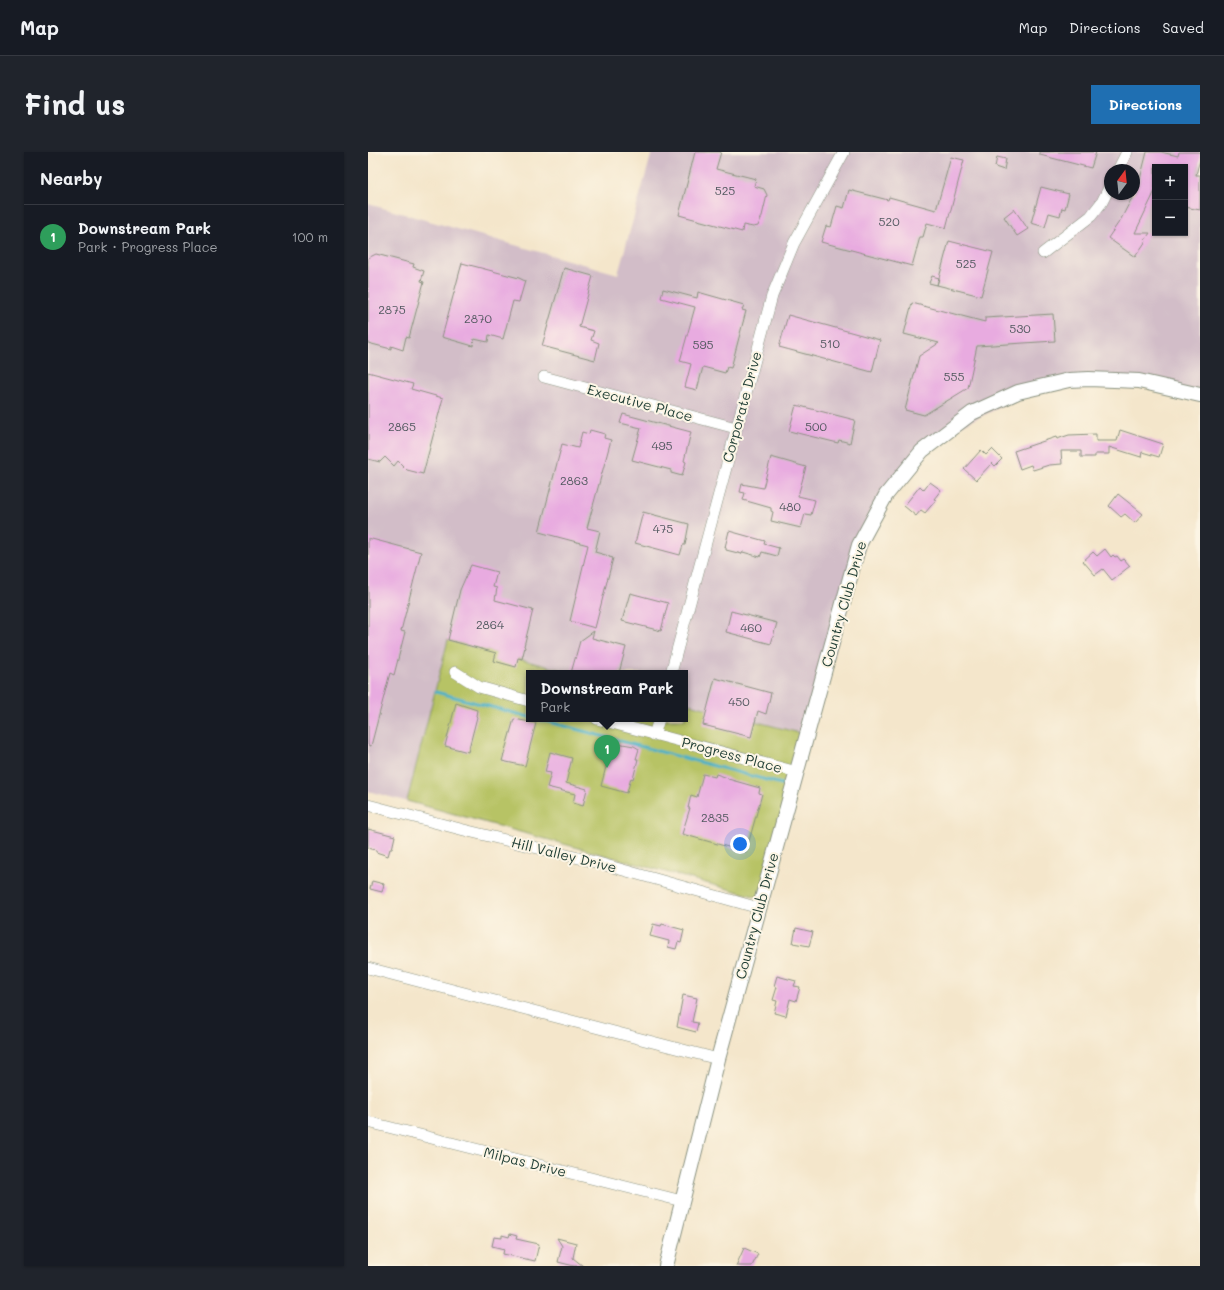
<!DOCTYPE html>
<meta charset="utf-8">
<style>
body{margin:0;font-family:Mali,sans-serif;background:#20242c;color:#f1f3f6}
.controls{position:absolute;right:12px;top:12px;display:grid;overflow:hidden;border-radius:0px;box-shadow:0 1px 3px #0004}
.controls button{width:36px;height:36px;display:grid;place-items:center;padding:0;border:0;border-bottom:1px solid #363941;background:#171b24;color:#f1f3f6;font:20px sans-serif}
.compass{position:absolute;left:736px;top:12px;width:36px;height:36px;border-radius:50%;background:#171b24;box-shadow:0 1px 3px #0004;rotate:15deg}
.you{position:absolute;left:372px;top:692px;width:14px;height:14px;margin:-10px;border:3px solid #fff;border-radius:50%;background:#1a73e8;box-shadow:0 0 0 6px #1a73e833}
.badge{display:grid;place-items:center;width:26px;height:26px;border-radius:50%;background:#1f6fb2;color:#fff;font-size:13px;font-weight:700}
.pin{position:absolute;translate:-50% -33px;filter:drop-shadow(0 1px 2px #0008)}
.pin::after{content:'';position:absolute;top:21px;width:14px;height:12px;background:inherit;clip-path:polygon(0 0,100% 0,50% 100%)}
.popup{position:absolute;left:158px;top:518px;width:162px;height:52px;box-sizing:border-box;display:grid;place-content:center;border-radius:0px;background:#171b24;filter:drop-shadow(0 1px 3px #0005);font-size:13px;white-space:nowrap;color:#9ea1a6}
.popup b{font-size:15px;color:#f1f3f6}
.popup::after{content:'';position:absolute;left:50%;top:100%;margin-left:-8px;border:8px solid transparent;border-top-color:#171b24}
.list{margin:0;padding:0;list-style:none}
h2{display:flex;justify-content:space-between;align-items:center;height:52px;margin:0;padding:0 16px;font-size:17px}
h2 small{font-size:13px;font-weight:400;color:#9ea1a6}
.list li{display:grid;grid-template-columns:26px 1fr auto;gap:12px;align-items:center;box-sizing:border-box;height:64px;padding:0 16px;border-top:1px solid #363941}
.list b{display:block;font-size:15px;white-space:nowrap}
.list p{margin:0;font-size:13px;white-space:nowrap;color:#9ea1a6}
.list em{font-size:13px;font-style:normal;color:#9ea1a6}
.map{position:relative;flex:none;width:832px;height:1114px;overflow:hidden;border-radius:0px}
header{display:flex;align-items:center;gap:24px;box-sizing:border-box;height:56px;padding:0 20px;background:#171b24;border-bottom:1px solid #363941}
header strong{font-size:19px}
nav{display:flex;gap:22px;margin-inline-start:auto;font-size:14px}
.intro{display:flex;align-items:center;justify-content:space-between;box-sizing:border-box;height:96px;padding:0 24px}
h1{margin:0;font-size:28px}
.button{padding:10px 18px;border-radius:0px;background:#1f6fb2;color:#fff;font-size:14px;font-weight:700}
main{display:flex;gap:24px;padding:0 24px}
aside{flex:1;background:#171b24;border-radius:0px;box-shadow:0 1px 3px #0004}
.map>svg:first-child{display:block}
</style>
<header>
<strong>Map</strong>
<nav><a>Map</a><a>Directions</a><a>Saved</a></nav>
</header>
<div class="intro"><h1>Find us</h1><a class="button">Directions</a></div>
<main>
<aside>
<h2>Nearby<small></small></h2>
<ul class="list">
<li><span class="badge" style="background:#2e9e5b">1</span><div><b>Downstream Park</b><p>Park · Progress Place</p></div><em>100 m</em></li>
</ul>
</aside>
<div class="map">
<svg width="832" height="1114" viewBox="0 0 832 1114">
<rect width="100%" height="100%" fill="#fcf5e5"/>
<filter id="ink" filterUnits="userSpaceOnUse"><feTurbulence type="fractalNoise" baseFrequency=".025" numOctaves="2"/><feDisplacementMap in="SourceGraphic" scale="8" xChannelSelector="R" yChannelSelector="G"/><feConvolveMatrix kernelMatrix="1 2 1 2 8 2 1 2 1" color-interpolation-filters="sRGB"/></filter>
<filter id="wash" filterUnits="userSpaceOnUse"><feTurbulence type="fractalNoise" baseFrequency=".012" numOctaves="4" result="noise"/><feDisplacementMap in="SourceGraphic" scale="16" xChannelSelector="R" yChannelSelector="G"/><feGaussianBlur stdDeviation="0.9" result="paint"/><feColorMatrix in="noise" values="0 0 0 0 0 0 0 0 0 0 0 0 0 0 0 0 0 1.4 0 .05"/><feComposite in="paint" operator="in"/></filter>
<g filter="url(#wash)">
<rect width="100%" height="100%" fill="#f4e6cb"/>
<path fill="#d2bdc8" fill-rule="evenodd" d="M284,0H832V243L794,233L684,231L573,283L507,360L395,746L0,639V52L250,122ZM787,15H817V81H787ZM742,18H766V42H742ZM161,521H317V567H161Z"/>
<path fill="#b7c365" stroke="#6b804c" d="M80,488L204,521H161V567H317V551L439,583L393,746L39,649Z"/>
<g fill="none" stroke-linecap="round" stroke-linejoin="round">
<g stroke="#4ab1c9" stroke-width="3">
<path d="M68,540L161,565"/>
<path d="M170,567L421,634"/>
</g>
</g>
<g id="blocks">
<g fill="#e8abe0">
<path d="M327,0H353L348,17L388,27L386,34L396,37L399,43L394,64L390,74L385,75L375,73L374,80L311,63Z"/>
<path d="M672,0H728L723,16L672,3Z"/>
<path d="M779,0H793L810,4L811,0H832V7L828,23H832V58L817,55V15H787V39L767,81H782L777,88L778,89L767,105L740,86L753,67L766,42L771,31Z"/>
<path d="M583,5L596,8L578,76L559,71L555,85H552L544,114L453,90L458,74L463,75L469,54L476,56L481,38L520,48L521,45L568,58Z"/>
<path d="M629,5L638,7L636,18L627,15Z"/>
<path d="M673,35L701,42L697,57L694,56L692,64L681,61L677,75L663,71Z"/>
<path d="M646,57L660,77L649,84L636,65Z"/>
<path d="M581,89L625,100L613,144L569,133L571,126L569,133L561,131L564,124L571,126Z"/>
<path d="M8,102L46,112L45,115L56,119L53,129L56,130L41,186L38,185L35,198L23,194V197L0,191V106Z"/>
<path d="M94,111L151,126L157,129L151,150L145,149L135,187L121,183L120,190L106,187L105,194L74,185Z"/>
<path d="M196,116L225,124L211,175L226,179L223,188L231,191L227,208L174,194Z"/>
<path d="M295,137L329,146L330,140L376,153L374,158L378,159L363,216L359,215L357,221L335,215L329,238L317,235L323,212L312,209L327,155L293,146Z"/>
<path d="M544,151L617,170V166L685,162L687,189L609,194L600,236L556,263L537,258L551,204L571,191L536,182Z"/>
<path d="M420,163L512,188L504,220L411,195Z"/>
<path d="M0,220L45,232L43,237L75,246L55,322L39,318L30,309L26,314L17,305L12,310L0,307Z"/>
<path d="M428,253L487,268L482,291L471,288L470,291L421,279Z"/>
<path d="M255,262L323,280L316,309L318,310L314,324L303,321V318L264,308L273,276L252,271Z"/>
<path d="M222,278L237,282L236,286L243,288L219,376L232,379L227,400L241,404V405L245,406L227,476L202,469L220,393L171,380L194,292L210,296L214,280L221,282Z"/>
<path d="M752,278L795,292L791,305L774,300L773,305L741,295V302H727V305H713V299H693L694,312L681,313L665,318L663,313L652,317L646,299L688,285L689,287L701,283L728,282V289H749Z"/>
<path d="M624,297L634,307L627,314L624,311L608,328L596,317L613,298L618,303Z"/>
<path d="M403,305L438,315L430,344L447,348L443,363L437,362L433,376L403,369L405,360L403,359V356L375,348L377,341L372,340L374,332L395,336Z"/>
<path d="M562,330L573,338L566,347L568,348L557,361L553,358L548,364L536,354L552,334L556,338Z"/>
<path d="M750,342L775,362L767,371L757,362L753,365L741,354Z"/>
<path d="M275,360L321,372L317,393H315L312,403L267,391Z"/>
<path d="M361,379L397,389L396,392L411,396L409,404L394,400L392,405L375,400L374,402L358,398V396L357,395Z"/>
<path d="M0,386L53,400L33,479L37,480L26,523L22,521L3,594L0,593Z"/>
<path d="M737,397L743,405L745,403L747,405L749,404L753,409L756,407L762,414L744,428L735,417L727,423L715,409L725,400L729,404Z"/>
<path d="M103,413L129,420L125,435L129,436L127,448L165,458L156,494L157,495L154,507L150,506L148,515L126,509L128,501L80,488L92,438Z"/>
<path d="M262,441L300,451L293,479L254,469Z"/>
<path d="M363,459L409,471L403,492L358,480Z"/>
<path d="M226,479L224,486L258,495L251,521H203L212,489Z"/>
<path d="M347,526L403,541L398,562L390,559L383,585L335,573Z"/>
<path d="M88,551L109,558L108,564L109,565L100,600L77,594Z"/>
<path d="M146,567L168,571L157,614L134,609Z"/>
<path d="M249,591L266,594L271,597L268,607H270L265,627L263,626L259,641L233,634L241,603L243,604L244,596L248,597Z"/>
<path d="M182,600L204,606L198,631L219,637L215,654L205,651L207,642L179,635L183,621L177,620Z"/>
<path d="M335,622L347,625L348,622L360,626V627L392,636L391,641L394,642L378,700L314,682L322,656H320L323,643L329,645Z"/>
<path d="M0,677L27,684L24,697H22L20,704L8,700V698L0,696Z"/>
<path d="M4,729L16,732L14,740L2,737Z"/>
<path d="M285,772L293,774L294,772L316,778L313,791L310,790L308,797L300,795L301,789L282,784Z"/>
<path d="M428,776L445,780L441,794L425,791Z"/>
<path d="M409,824L428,829L426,834L432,835L428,849L422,847L418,864L406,861L409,849L405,848L409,835L406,834Z"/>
<path d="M315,843L329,846L324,870L330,871L328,880L309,875Z"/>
<path d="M142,1082L149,1084L148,1087L171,1092L167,1109L135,1102L136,1097L124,1094L126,1085L134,1086V1083L141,1085Z"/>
<path d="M189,1086L208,1091L205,1106L215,1114H206L190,1110L194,1094Z"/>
<path d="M376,1096L390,1102L384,1114H368Z"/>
</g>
</g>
</g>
<g filter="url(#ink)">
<use href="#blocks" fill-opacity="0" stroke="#8a9280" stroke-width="1"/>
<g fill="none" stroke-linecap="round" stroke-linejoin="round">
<defs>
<g id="minor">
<path d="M750,18L759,0"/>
<path d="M675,101L723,64L734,50L742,34"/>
<path d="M176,225L368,276"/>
<path d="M87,520L111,535L161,549"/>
<path d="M303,521L404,144L426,91L476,0"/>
<path d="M229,567L429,620"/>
<path d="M286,583L291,567"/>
<path d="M0,653L96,678L223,709L391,756"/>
<path d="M0,816L350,907"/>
<path d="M0,970L314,1049"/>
</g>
<path id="tertiary" d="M298,1114L350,907L491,393L518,343L554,299L604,261L650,240L701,228L721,227L771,229L832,243"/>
</defs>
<use href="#minor" stroke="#8a9280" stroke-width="12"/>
<use href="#tertiary" stroke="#8a9280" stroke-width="16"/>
<use href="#minor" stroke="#fff" stroke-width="11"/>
<use href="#tertiary" stroke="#fff" stroke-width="14"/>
</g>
</g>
<g text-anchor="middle" stroke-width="4" stroke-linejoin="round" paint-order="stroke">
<g font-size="12" fill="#51585f">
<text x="357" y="43">525</text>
<text x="521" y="74">520</text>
<text x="598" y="116">525</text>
<text x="24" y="162">2875</text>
<text x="110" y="171">2870</text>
<text x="652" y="181">530</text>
<text x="462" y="196">510</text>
<text x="335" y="197">595</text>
<text x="586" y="229">555</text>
<text x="34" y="279">2865</text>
<text x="448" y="279">500</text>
<text x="294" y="298">495</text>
<text x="206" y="333">2863</text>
<text x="422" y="359">480</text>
<text x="295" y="381">475</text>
<text x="122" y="477">2864</text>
<text x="383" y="480">460</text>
<text x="371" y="554">450</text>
<text x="347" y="670">2835</text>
</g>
<g font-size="14" fill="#1f3d34" stroke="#fcf5e5">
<text transform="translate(272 251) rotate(15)" y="5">Executive Place</text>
<text transform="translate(374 255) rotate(-75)" y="5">Corporate Drive</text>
<text transform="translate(476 452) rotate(-74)" y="5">Country Club Drive</text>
<text transform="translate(364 603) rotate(15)" y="5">Progress Place</text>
<text transform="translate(196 703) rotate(14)" y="5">Hill Valley Drive</text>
<text transform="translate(389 764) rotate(-75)" y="5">Country Club Drive</text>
<text transform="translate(157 1010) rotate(14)" y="5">Milpas Drive</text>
</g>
</g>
</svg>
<div class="controls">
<button>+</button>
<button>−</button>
</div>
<svg class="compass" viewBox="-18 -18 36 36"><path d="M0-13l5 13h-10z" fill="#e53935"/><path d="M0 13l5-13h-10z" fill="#9ea1a6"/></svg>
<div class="you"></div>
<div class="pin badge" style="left:239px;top:616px;background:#2e9e5b">1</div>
<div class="popup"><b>Downstream Park</b>Park</div>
</div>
</main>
